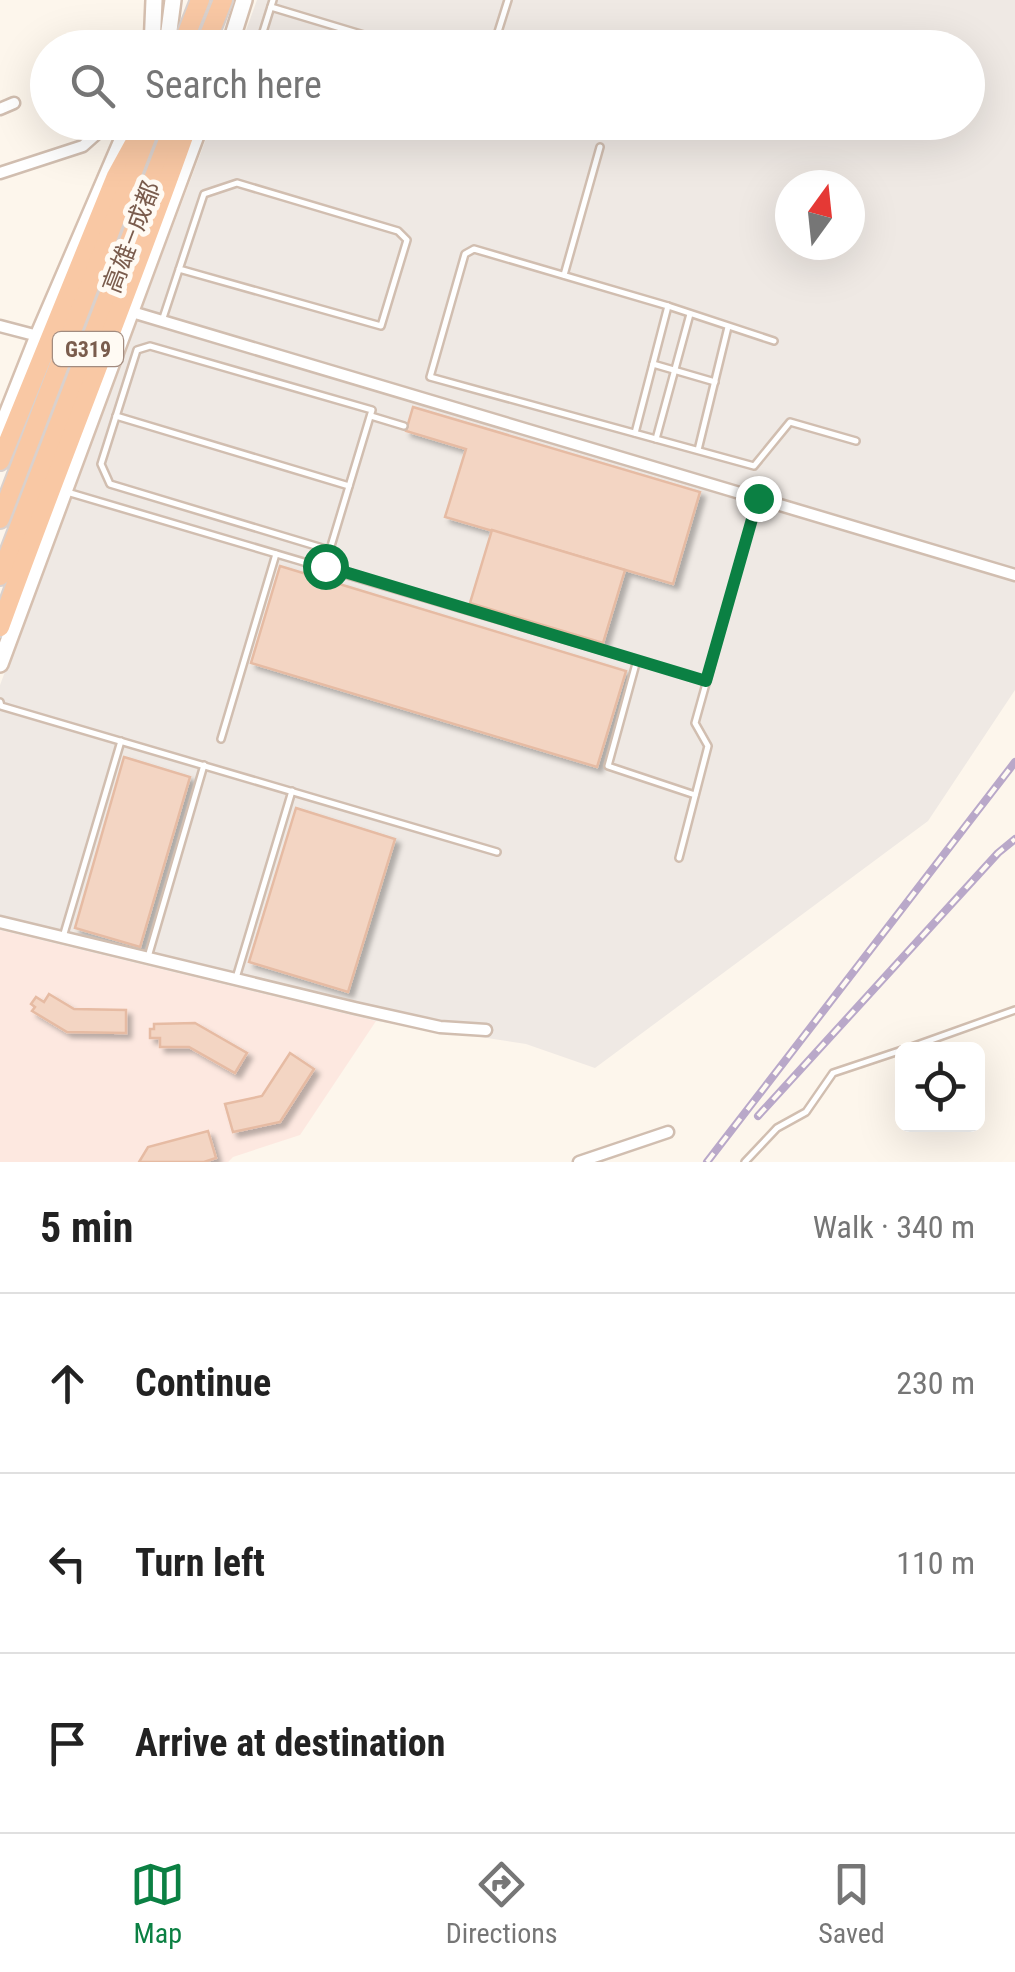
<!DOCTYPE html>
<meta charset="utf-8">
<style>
body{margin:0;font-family:"Roboto Condensed","Noto Sans SC",sans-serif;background:#f6f6f6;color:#222}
.controls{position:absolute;right:30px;bottom:30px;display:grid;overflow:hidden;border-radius:15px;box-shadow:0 10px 40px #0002}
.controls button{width:90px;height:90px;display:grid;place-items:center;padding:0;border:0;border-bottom:2px solid #e0e0e0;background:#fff;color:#222;font:50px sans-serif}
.compass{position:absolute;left:775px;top:170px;width:90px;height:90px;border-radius:50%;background:#fff;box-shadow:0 10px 40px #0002;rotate:15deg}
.stop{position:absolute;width:30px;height:30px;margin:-22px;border:8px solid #0b8043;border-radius:50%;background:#fff}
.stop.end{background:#0b8043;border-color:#fff;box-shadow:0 2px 10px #0008}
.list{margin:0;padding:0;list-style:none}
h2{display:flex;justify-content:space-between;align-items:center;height:130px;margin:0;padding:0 40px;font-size:42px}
h2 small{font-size:32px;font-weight:400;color:#767676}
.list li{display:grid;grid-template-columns:65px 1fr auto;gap:30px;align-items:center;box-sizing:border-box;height:180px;padding:0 40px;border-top:2px solid #e0e0e0}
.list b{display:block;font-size:38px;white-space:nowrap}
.list em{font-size:32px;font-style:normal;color:#767676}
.icon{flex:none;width:55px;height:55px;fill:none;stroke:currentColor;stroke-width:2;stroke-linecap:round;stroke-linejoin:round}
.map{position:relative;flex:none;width:1015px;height:1162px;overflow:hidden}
.search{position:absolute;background:#fff;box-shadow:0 10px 40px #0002;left:30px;right:30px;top:30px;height:110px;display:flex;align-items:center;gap:25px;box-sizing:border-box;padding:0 35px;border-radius:55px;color:#767676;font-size:38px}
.sheet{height:670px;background:#fff}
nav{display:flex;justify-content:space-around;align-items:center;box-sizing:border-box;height:140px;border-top:2px solid #e0e0e0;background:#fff;font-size:28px;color:#767676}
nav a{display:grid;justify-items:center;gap:5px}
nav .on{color:#0b8043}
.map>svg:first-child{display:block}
</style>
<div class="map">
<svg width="1015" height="1162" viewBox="0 0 1015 1162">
<defs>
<filter id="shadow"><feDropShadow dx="5" dy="5" stdDeviation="2.5" flood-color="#0004"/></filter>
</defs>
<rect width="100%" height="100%" fill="#fdf6ec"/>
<path fill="#fde8e0" d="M0,930L376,1021L300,1135L233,1157L228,1162H0Z"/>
<path fill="#efe9e4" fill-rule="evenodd" d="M257,0H1015V690L928,821L595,1068L526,1044L376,1021L0,930V685L212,123L968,122V48L240,47ZM790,185H850V245H790Z"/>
<g fill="#f3d5c3" stroke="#e6bba3" stroke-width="2.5" filter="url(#shadow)">
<path d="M413,407L700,492L673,584L445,517L466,449L406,431Z"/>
<path d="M492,530L625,570L603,643L470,603Z"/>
<path d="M280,566L626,671L597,767L251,663Z"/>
<path d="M124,757L190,777L140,947L75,928Z"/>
<path d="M296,808L395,839L348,992L249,962Z"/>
<path d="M49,994L74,1009L126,1010V1033L67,1032L32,1011L35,1007L31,1004L36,997L44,1002Z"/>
<path d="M195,1023L247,1053L235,1073L189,1047H160V1038H150V1029H154V1024Z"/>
<path d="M290,1053L314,1069L280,1122L233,1132L225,1104L262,1096Z"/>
<path d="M208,1131L216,1158L204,1162H139L148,1147Z"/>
</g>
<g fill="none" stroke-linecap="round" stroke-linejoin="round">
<defs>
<g id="service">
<path d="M271,7L407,48"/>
<path d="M258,48L273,0"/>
<path d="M493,48L508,0"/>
<path d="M564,275L600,147"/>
<path d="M162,321L204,194L237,183L398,231L407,240L381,326L179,269"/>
<path d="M774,341L668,306L474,249L465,254L430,377L754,466L790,422L856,441"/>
<path d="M653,364L715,382"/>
<path d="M116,416L349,486"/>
<path d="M371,416L404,426"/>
<path d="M635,433L668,306"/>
<path d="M656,439L690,314"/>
<path d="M698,450L728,327"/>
<path d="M67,492L706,681"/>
<path d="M325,566L372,410L150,346L137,350L101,464L110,484L329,550"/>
<path d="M637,660L608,766L695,795"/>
<path d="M0,702L1,706L497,852"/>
<path d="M221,739L276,554"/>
<path d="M679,858L708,746L695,723L757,501"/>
<path d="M63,937L121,741"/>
<path d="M148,957L204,765"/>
<path d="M236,978L292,791"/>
<path d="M903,1050L1015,1010"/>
<path d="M745,1162L777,1128L806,1112L833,1073L902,1050"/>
</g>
<g id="minor">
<path d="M0,109L14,103"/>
<path d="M0,173L83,146L110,122"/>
<path d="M132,312L1015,575"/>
<path d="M0,326L38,336"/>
<path d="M0,922L355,1008L440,1027L486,1030"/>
<path d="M579,1162L668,1132"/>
</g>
<g id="secondary">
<path d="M152,48L154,0"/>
<path d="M164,48L168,38L173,0"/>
<path d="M229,48L244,0"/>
<path d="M0,432L38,336L130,122"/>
<path d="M0,664L201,122"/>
</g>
<g id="trunk">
<path d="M181,48L200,0"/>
<path d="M204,48L223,0"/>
<path d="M0,461L116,176L133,145"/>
<path d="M0,519L152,122"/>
<path d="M0,576L175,122"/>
<path d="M0,627C61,458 129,292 189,122"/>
</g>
</defs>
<use href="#service" stroke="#d1beb0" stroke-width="10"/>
<use href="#minor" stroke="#d1beb0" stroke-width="15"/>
<use href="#secondary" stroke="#d6c0b0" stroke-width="20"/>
<use href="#trunk" stroke="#dad1cd" stroke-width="22"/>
<use href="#service" stroke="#fff" stroke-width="5"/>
<use href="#minor" stroke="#fff" stroke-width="10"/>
<use href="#secondary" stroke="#fff" stroke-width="15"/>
<use href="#trunk" stroke="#f9c8a4" stroke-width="18"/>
<defs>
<g id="rail">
<path d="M758,1116L998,853L1015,839"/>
<path d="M707,1162L1015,762"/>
</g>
</defs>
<use href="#rail" stroke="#b9a8c9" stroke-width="8"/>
<use href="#rail" stroke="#fffaf3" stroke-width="4" stroke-dasharray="11" stroke-linecap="butt"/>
</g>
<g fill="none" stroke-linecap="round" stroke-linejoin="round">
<path stroke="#0b8043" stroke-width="12" d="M325,566L706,681L758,498"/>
</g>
<g text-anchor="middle" stroke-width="10" stroke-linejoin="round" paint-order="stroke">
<rect fill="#fffaf3" stroke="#a28b7f" stroke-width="2.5" x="53" y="332" width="70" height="34" rx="8"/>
<g font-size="22" font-weight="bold" fill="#7a5c4d">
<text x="88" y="357">G319</text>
</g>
<g font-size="25" fill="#7a5c4d" stroke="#fffaf3">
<text transform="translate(131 237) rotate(-69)" y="9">高雄—成都</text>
</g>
</g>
</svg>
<div class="controls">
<button><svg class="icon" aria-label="locate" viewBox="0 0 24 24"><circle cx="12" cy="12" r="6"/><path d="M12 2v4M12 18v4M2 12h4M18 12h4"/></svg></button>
</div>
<svg class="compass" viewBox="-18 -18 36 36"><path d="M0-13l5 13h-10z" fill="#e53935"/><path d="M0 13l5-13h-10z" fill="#767676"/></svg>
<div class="stop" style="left:325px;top:566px"></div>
<div class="stop end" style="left:758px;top:498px"></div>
<div class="search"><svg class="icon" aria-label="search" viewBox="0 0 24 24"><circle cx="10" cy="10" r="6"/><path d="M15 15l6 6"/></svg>Search here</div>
</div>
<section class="sheet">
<h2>5 min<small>Walk · 340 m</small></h2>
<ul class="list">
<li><svg class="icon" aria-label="ahead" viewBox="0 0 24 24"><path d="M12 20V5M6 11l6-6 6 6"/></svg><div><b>Continue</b></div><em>230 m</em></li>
<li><svg class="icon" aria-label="left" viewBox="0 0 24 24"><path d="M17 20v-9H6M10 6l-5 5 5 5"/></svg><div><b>Turn left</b></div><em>110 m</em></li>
<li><svg class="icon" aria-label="arrive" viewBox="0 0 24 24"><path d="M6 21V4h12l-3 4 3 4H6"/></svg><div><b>Arrive at destination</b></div></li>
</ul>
</section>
<nav>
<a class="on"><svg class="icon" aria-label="map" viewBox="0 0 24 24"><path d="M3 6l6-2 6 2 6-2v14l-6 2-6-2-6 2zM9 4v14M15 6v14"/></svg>Map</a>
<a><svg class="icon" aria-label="directions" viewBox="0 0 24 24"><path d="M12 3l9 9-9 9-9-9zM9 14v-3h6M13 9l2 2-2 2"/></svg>Directions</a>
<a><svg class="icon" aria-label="saved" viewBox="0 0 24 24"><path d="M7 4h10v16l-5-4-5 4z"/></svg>Saved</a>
</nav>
